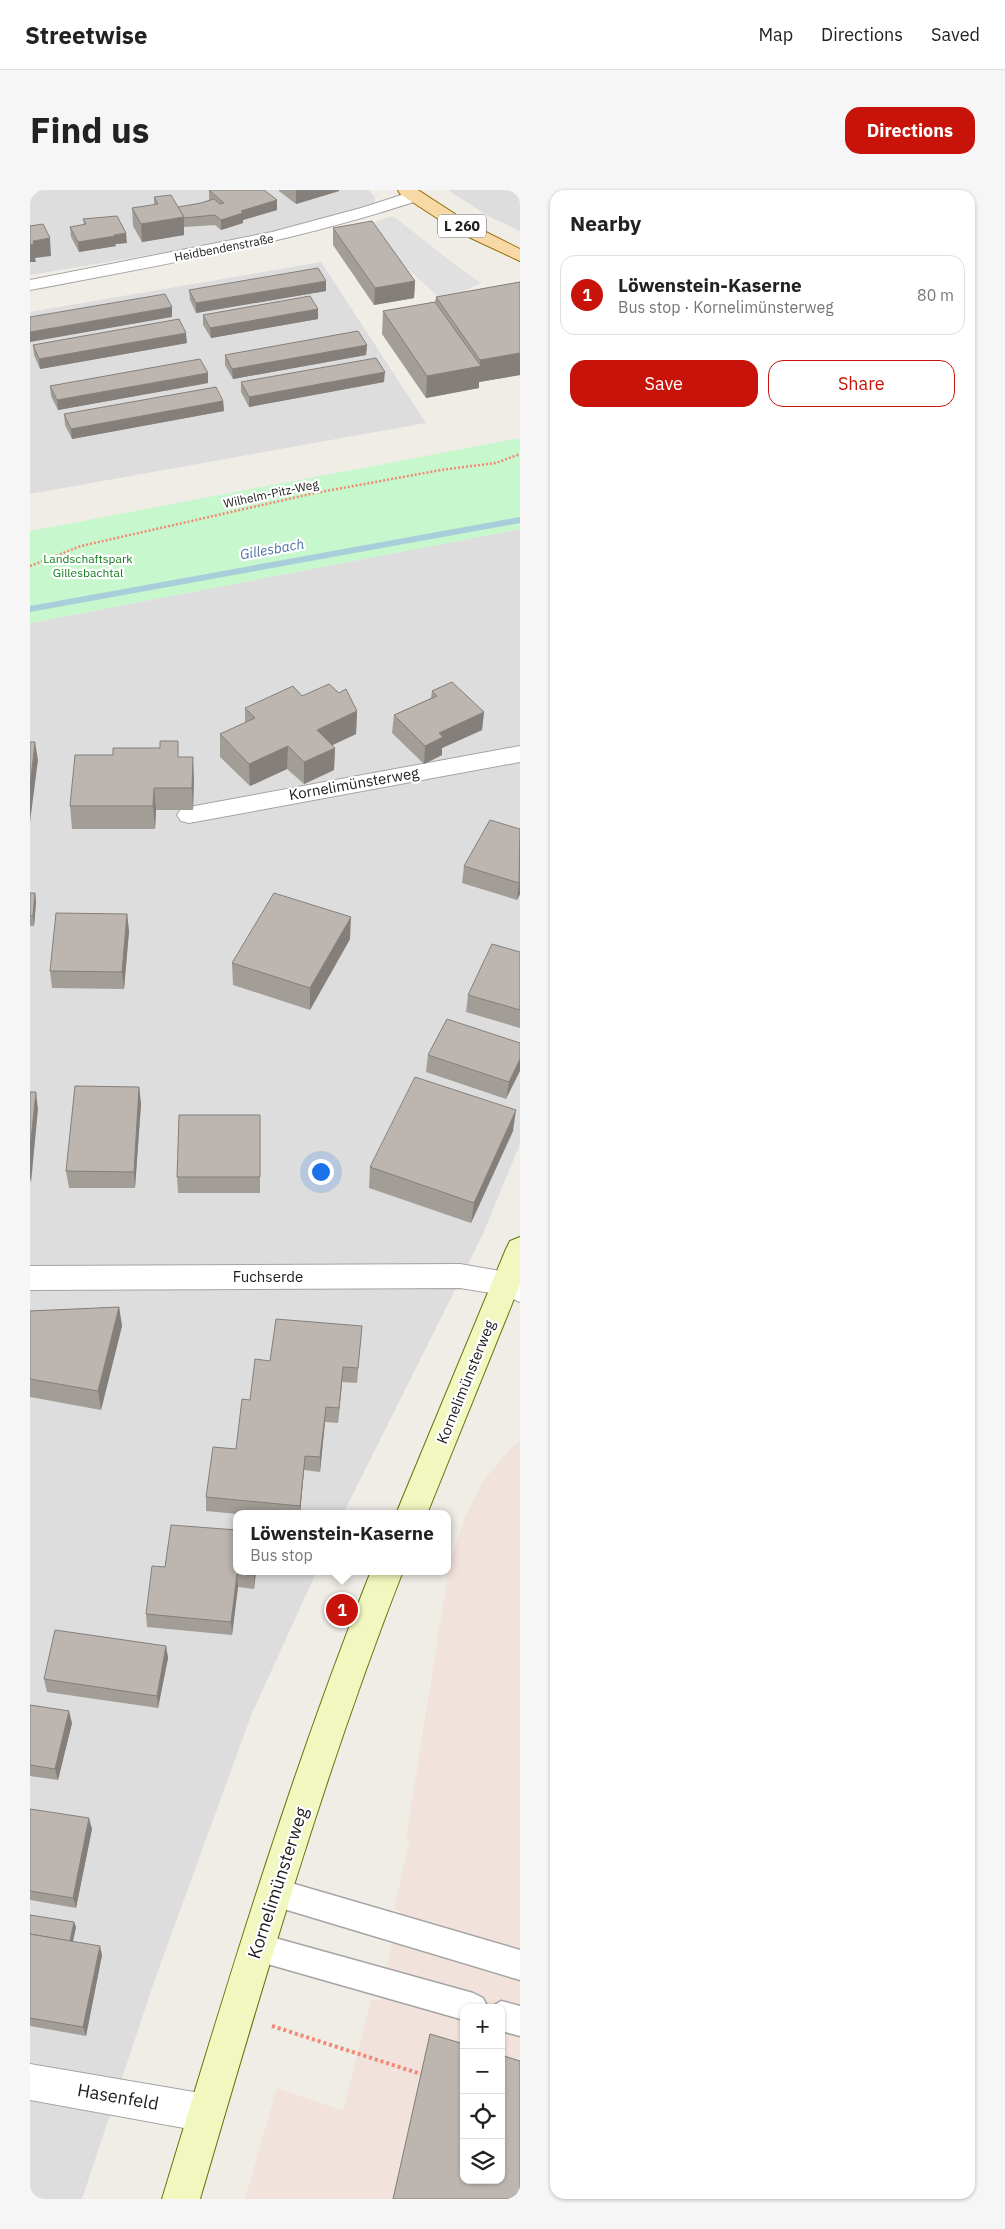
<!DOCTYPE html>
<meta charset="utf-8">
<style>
body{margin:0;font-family:"IBM Plex Sans",sans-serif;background:#f6f6f6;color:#222}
.controls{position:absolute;right:15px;bottom:15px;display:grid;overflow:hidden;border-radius:10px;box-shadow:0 1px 4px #0004}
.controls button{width:45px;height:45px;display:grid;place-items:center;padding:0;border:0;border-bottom:1px solid #e0e0e0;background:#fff;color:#222;font:25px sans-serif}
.you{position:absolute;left:290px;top:981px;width:18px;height:18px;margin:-12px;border:4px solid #fff;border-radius:50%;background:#1a73e8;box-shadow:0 0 0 8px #1a73e833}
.badge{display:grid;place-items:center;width:32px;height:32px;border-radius:50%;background:#c71309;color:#fff;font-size:16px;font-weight:700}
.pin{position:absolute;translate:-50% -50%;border:2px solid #fff;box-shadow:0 1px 5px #0006}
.popup{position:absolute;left:203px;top:1320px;width:218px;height:65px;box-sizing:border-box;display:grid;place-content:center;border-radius:10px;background:#fff;filter:drop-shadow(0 1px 4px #0005);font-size:16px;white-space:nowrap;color:#767676}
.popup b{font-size:19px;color:#222}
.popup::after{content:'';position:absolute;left:50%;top:100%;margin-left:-10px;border:10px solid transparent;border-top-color:#fff}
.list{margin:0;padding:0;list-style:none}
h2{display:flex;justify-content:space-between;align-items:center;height:65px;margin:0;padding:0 20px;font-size:21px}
h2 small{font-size:16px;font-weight:400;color:#767676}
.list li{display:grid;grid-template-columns:32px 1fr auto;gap:15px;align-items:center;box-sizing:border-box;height:80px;margin:0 10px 10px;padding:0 10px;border:1px solid #e0e0e0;border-radius:15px}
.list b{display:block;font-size:19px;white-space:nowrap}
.list p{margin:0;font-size:16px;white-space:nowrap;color:#767676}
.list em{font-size:16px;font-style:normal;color:#767676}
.actions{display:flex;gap:10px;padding:15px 20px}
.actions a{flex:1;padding:11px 0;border:1px solid #c71309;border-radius:15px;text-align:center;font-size:18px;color:#c71309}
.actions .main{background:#c71309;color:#fff}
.icon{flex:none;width:28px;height:28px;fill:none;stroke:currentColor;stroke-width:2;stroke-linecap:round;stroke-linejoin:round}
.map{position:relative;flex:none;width:490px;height:2009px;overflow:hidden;border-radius:15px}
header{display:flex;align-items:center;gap:30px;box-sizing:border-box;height:70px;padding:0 25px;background:#fff;border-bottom:1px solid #e0e0e0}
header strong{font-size:24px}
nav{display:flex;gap:28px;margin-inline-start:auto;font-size:18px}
.intro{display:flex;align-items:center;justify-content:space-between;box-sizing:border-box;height:120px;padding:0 30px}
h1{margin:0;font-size:35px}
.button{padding:12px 22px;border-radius:15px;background:#c71309;color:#fff;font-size:18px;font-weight:700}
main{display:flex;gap:30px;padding:0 30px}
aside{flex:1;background:#fff;border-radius:15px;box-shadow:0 1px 4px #0004}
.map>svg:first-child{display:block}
</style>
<header>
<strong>Streetwise</strong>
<nav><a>Map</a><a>Directions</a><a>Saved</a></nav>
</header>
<div class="intro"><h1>Find us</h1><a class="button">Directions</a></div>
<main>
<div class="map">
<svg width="490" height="2009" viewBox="0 0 490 2009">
<rect width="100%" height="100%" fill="#f0ede7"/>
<g fill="#dedddd">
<path d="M0,0H338L345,7V13L317,25L268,37L203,51L0,85Z"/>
<path d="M418,0H490V41L458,26Z"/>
<path d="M291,72L396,233L0,304V122Z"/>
<path d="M490,339V954L452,1046L313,1324H207V1381H287L222,1523L125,1789L52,2009H0V433Z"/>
</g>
<path fill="#f1e2db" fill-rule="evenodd" d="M490,1250V2009H215L247,1898L313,1921L341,1809L349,1811L370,1721L364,1719L380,1650L376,1648L420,1372L435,1327L454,1290L478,1261ZM434,1818H471V1990H434Z"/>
<path fill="#c6f7cd" d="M490,248V339L0,433V341Z"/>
<path fill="#e0e0e0" d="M363,26L427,76L451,93L413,111L371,73L342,33Z"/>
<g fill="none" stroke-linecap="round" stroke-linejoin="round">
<path fill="#a9cddb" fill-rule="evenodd" d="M490,327V333L0,422V416Z"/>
<defs>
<g id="lane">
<path d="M244,1688L490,1760V1790L244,1716L234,1712L230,1702L234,1692Z"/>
<path d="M227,1743L443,1803L453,1808L458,1818H434V1830L227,1771L217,1767L213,1757L217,1747Z"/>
<path d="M471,1811L490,1816V1846L471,1841V1818H460Z"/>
</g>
<g id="street">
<path d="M384,1L390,2L393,6L390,10C263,52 132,75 0,100V90L242,42L331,18Z"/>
<path d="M490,556V572L159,633L151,631L147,625L151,619L159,617Z"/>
<path d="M430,1074L476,1082L490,1087V1112L473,1105L430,1098L0,1100V1076Z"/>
<path d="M0,1874L176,1904L189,1910L195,1923L189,1936L176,1942L0,1910Z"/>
</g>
<g id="secondary">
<path d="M490,1047V1094L397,1324H366L476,1059L480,1051Z"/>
<path d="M341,1381H373C293,1586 232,1798 170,2009H132C196,1798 259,1586 341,1381Z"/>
</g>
<path id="primary" d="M368,0H388L442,35L490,59V71L430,43L370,4Z"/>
</defs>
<use href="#lane" stroke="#a4a4a4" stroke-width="3"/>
<use href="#street" stroke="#a4a4a4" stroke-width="2"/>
<use href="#secondary" stroke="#63740a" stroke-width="2"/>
<use href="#primary" stroke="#956d07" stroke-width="2"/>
<path stroke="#f48874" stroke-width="2.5" stroke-dasharray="2 2" stroke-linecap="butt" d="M0,376L51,356L285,303L411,280L466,273L490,264"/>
<path stroke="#f48874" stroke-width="4" stroke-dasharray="3 3" stroke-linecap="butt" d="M242,1836L391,1884"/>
<use href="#lane" fill="#fff" fill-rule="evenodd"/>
<use href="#street" fill="#fff" fill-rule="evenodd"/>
<use href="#secondary" fill="#f1f7be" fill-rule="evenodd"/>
<use href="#primary" fill="#f8d8a4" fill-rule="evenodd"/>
</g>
<g fill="#a39d97">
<path d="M179,0L247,10V20L213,30V33L191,40L185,35L154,37V45L112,52L103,36L102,18L124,15V7L148,17L171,13L179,10Z"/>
<path d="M249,0H309V1L266,14L249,1Z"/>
<path d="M53,29L97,53L85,54L86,56L49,62L41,47L40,37L54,35Z"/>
<path d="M303,38L385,91L384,108L344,115L303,55Z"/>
<path d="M490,92V185L449,192V198L396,208L352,144L353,121L405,112L406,107Z"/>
<path d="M159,100L296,101L166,123L160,110Z"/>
<path d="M288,119V129L181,148L173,135V125Z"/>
<path d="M157,153L10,179L4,165L3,155Z"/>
<path d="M337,155L336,165L203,189L195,175V165Z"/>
<path d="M211,192H354L219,217L211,202Z"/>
<path d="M178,193L28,220L21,206L20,196Z"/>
<path d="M193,211L194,221L42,249L35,235L34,224Z"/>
<path d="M402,501L454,522L452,540L412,558V565L394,574L362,543L364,525L401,508Z"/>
<path d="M272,506L327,521L326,544L302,555L305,558L304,580L274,594L257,579L220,596L190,567V544L215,533V518Z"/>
<path d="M149,567L164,590L163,620H126L125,639H42L40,616Z"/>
<path d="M490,639V704L487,710L432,693L434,676Z"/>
<path d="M0,703H5L6,712L4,736H0Z"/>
<path d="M97,724L99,741L94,799L22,798L20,781Z"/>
<path d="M320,749L280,820L203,795L202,773Z"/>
<path d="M490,762V838L436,822L438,805Z"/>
<path d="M490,853L476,909L396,882L398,865Z"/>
<path d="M109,897L111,914L105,998H39L36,981Z"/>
<path d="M230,925V1003H148L147,987Z"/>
<path d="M483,941L441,1033L339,998L340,977Z"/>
<path d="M89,1117L92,1136L71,1220L0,1207V1121Z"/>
<path d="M332,1136L327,1193L312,1192L308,1233L295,1232L290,1282L274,1280L270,1324H207L176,1321V1307L206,1259L220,1210L240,1171Z"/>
<path d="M135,1377L226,1381L224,1399L208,1397L202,1445L117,1437L116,1424Z"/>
<path d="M136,1456L138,1468L128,1518L17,1502L14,1489Z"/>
<path d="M0,1515L42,1533L28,1590L0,1586Z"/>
<path d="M0,1619L62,1639L46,1718L0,1710Z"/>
<path d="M0,1725L46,1737L43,1751L72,1765L56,1846L0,1836Z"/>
<path d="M400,1844L490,2009H363Z"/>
</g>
<g fill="#847f7b">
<path d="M266,0H309V1L266,14Z"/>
<path d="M247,10V20L213,30V33L191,40V30L211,21Z"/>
<path d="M154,27V45L112,52L111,34Z"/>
<path d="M96,43L97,53L85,54L86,56L49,62L48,52Z"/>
<path d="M20,48L21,66L5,68L6,72H0V55L3,51Z"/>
<path d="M296,91V101L166,123V113Z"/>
<path d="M385,91L384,108L344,115L345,98Z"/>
<path d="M142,117V127L0,152V142Z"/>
<path d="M288,119V129L181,148L180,138Z"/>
<path d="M156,143L157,153L10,179L9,169Z"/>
<path d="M337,155L336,165L203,189L202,179Z"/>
<path d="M490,163V185L449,192V198L396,208L397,186L450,176V170Z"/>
<path d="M355,182L354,192L219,217V207Z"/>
<path d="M178,183V193L28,220L27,210Z"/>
<path d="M193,211L194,221L42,249L41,239Z"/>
<path d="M327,521L326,544L286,563L287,540Z"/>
<path d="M454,522L452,540L412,558V565L394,574L395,556L409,543Z"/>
<path d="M5,552L8,570L0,632V597Z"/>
<path d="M258,556L257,579L220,596L219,574Z"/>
<path d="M305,558L304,580L274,594V572Z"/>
<path d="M163,567L164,590L163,620L162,598Z"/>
<path d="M124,598L126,620L125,639L123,616Z"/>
<path d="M490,691V704L487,710L489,693Z"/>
<path d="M5,703L6,712L4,736L3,726Z"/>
<path d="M97,724L99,741L94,799L92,782Z"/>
<path d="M321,727L320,749L280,820V798Z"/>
<path d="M490,869V881L476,909L479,892Z"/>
<path d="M109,897L111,914L105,998L104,982Z"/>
<path d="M6,902L8,919L1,993L0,987V959Z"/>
<path d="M486,920L483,941L441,1033L444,1013Z"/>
<path d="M89,1117L92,1136L71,1220L68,1201Z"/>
<path d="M313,1177L312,1192L308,1233L309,1218Z"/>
<path d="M296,1217L295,1232L290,1282V1267Z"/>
<path d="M275,1266L274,1280L270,1324V1316Z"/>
<path d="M224,1381H226L224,1399Z"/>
<path d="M207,1384L208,1397L202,1445L201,1432Z"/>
<path d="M136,1456L138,1468L128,1518L127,1506Z"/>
<path d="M39,1521L42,1533L28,1590L25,1579Z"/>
<path d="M59,1628L62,1639L46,1718L43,1708Z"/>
<path d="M44,1732L46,1737L41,1760L39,1755Z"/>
<path d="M70,1756L72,1765L56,1846L53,1837Z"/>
</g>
<g fill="#bdb6b0" stroke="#847f7b">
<path d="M179,0H234L247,10L211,21L213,23L191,30L185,25L153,28L154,27L148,17L171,13L184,9L190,14L194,13Z"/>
<path d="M141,5L154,27L111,34L102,18L128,14L124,7Z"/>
<path d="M87,26L96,43L84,45L85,46L48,52L40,37L56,34L53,29Z"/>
<path d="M342,31L385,91L345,98L303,38Z"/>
<path d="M13,34L20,48L3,51L4,54L0,55V36Z"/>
<path d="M288,78L296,91L166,113L159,100Z"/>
<path d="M490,92V163L450,170L406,107Z"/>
<path d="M135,104L142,117L0,142V127Z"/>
<path d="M280,106L288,119L180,138L173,125Z"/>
<path d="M405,112L451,176L397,186L353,121Z"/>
<path d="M149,129L156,143L9,169L3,155Z"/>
<path d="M328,141L337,155L202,179L195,165Z"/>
<path d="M346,168L355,182L219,207L211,192Z"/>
<path d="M170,169L178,183L27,210L20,196Z"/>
<path d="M186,197L193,211L41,239L34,224Z"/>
<path d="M422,492L454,522L409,543L413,547L395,556L364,525L407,506L402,501Z"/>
<path d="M299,494L309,503L316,499L327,521L287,540L305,558L274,572L258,556L219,574L190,544L225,528L215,518L263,496L272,506Z"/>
<path d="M130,551H148V567H163L162,598H124L123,616H40L45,565H83V558H130Z"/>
<path d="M0,552H5L0,597Z"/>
<path d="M460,630L490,639L489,693L434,676Z"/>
<path d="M0,703H5L3,726H0Z"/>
<path d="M244,703L321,727L280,798L202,773Z"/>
<path d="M26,723L97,724L92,782L20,781Z"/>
<path d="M462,754L490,762V820L438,805Z"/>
<path d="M417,829L490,853V869L479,892L398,865Z"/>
<path d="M385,887L486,920L444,1013L340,977Z"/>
<path d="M45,896L109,897L104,982L36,981Z"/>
<path d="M0,902H6L0,959Z"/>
<path d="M149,925H230V987H147Z"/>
<path d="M89,1117L68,1201L0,1189V1121Z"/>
<path d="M246,1129L332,1136L328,1178L313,1177L309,1218L296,1217L290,1267L275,1266L270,1316L176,1307L183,1257L206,1259L212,1209L220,1210L225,1169L240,1171Z"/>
<path d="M141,1335L207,1340V1381H224V1385L207,1384L201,1432L116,1424L122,1376L135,1377Z"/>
<path d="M25,1440L136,1456L127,1506L14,1489Z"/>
<path d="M0,1515L39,1521L25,1579L0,1575Z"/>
<path d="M0,1619L59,1628L43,1708L0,1701Z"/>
<path d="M0,1725L44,1732L40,1751L0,1744Z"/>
<path d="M0,1744L70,1756L53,1837L0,1828Z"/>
<path d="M400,1844L434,1854V1990H471V1865L490,1871V2009H363Z"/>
</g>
<g text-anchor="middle" stroke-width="4.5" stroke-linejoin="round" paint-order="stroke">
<g font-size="12" fill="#202020" stroke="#fff">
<text transform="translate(194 58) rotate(-11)" y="4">Heidbendenstraße</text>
<text transform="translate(241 304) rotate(-12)" y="4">Wilhelm-Pitz-Weg</text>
</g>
<g font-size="12" fill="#117b1f" stroke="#fff">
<text x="58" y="373">Landschaftspark<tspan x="58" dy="14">Gillesbachtal</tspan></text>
</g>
<rect fill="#fff" stroke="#636363" stroke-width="1" x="408" y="24.5" width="48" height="23" rx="4"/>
<g font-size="14" font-weight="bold" fill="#202020">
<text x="432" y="41">L 260</text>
</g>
<g font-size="14" font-style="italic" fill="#4d74a4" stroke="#fff">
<text transform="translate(242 359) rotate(-10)" y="5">Gillesbach</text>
</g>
<g font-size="15" fill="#202020" stroke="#fff">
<text transform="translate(324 594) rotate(-10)" y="5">Kornelimünsterweg</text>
<text x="238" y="1092">Fuchserde</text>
<text transform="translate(436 1192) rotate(-68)" y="5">Kornelimünsterweg</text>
</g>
<g font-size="18" fill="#202020" stroke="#fff">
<text transform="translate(248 1693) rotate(-72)" y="6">Kornelimünsterweg</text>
<text transform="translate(88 1907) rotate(10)" y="6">Hasenfeld</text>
</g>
</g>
</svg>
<div class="controls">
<button>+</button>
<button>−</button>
<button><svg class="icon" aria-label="locate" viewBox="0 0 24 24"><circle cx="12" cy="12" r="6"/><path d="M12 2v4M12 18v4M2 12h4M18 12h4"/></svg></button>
<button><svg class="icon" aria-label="layers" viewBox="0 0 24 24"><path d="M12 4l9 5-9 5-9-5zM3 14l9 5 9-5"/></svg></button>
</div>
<div class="you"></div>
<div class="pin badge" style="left:312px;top:1420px">1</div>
<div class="popup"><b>Löwenstein-Kaserne</b>Bus stop</div>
</div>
<aside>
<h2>Nearby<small></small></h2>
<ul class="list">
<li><span class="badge">1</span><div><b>Löwenstein-Kaserne</b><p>Bus stop · Kornelimünsterweg</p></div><em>80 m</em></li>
</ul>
<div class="actions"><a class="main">Save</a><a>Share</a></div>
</aside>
</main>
